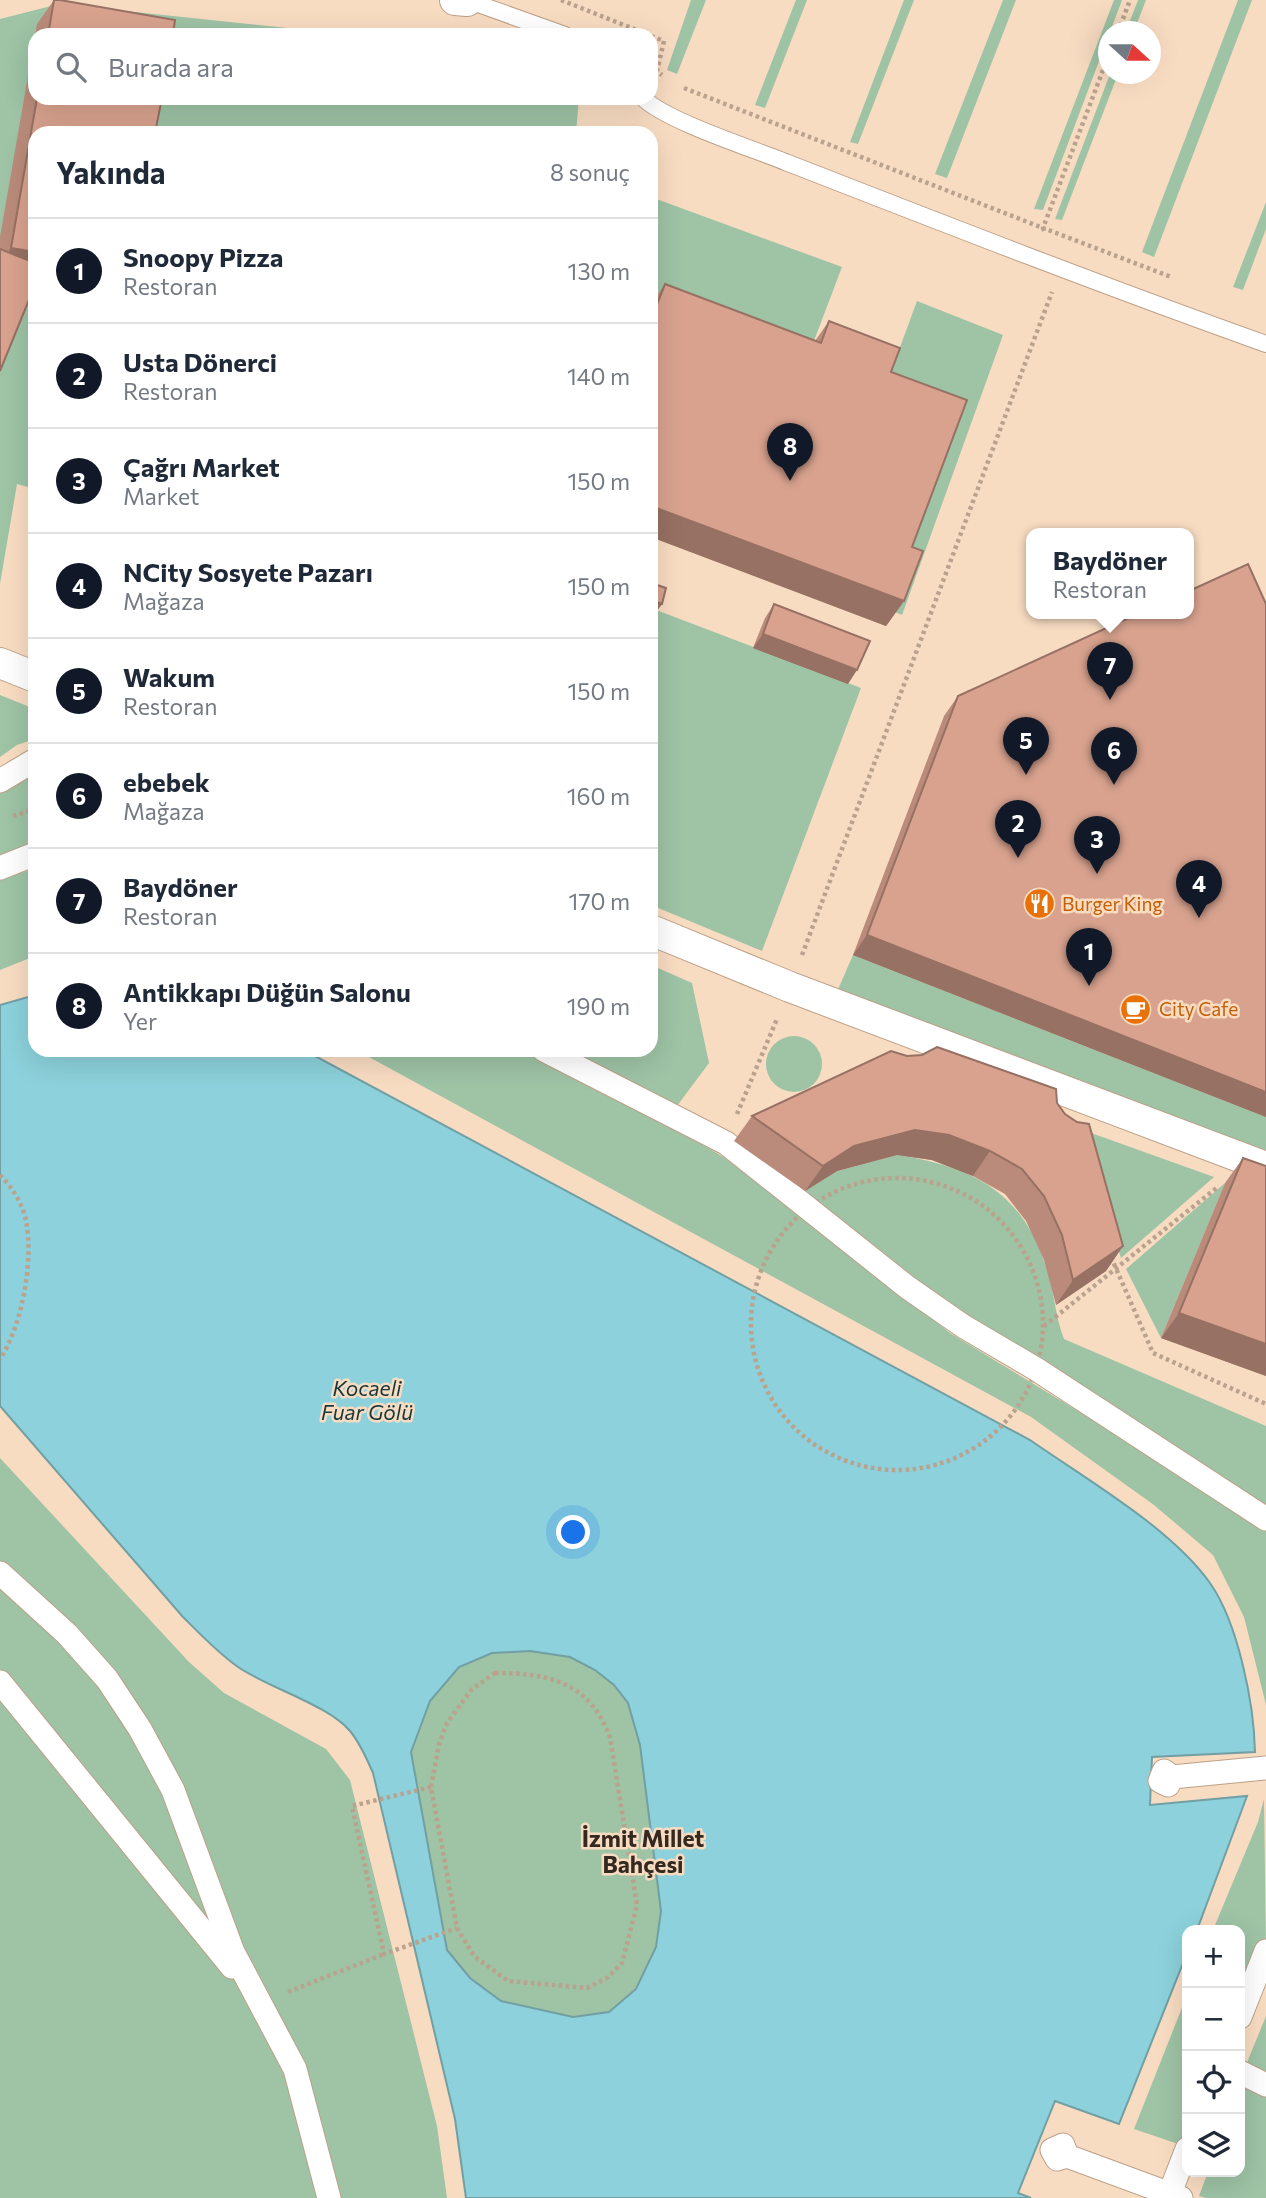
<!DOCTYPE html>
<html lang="tr">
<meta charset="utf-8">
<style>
body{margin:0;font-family:Commissioner,sans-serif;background:#f2f2f3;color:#1f2937}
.controls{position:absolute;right:21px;bottom:21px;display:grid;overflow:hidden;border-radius:14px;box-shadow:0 7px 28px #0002}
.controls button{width:63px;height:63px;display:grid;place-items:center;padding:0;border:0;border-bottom:2px solid #e0e1e3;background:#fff;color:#1f2937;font:35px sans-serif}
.compass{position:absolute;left:1098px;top:21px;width:63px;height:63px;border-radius:50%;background:#fff;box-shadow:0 7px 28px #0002;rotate:111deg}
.you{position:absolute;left:574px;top:1533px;width:24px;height:24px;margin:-18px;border:5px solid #fff;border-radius:50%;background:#1a73e8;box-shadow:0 0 0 10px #1a73e833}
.badge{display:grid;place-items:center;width:46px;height:46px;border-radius:50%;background:#111827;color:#fff;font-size:23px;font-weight:700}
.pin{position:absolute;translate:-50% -58px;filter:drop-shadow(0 2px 4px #0008)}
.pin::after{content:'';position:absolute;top:37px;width:24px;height:21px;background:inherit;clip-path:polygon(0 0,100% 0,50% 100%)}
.popup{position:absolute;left:1026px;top:528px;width:168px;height:91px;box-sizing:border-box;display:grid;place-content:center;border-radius:14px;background:#fff;filter:drop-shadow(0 2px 5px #0005);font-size:23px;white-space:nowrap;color:#747a83}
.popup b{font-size:26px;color:#1f2937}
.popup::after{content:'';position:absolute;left:50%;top:100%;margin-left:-14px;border:14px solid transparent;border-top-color:#fff}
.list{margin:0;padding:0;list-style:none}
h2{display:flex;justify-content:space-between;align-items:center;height:91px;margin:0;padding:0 28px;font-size:30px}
h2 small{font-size:23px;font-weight:400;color:#747a83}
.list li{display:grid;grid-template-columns:46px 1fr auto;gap:21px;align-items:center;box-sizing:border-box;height:105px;padding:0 28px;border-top:2px solid #e0e1e3}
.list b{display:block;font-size:26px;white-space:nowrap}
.list p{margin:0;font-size:23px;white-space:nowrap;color:#747a83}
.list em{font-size:23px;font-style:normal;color:#747a83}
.icon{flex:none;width:38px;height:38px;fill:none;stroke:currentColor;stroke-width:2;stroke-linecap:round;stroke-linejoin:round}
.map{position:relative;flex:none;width:1266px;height:2198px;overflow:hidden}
.search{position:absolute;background:#fff;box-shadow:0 7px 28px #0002;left:28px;top:28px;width:630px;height:77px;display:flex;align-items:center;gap:18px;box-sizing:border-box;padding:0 24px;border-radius:21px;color:#747a83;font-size:26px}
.panel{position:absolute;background:#fff;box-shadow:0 7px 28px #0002;left:28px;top:126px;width:630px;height:931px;border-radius:21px}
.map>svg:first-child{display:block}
</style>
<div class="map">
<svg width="1266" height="2198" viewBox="0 0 1266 2198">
<rect width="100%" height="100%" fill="#f8dcc2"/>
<g fill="#9ec3a5">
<path d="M691,0H706L677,74L667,70Z"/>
<path d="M796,0H807L765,108L755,105Z"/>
<path d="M904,0H914L858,144L850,142Z"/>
<path d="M1003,0H1016L947,178L935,174Z"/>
<path d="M1114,0H1122L1043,210L1034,209Z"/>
<path d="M1138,0H1146L1134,31H1126Z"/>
<path d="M1238,0H1252L1154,257L1142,252Z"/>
<path d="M59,4L354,35H35V98H579L576,133H35V489L17,484L0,584V19Z"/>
<path d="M1110,74H1118L1062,220L1055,219Z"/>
<path d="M651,197L842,267L812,346L651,311Z"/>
<path d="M1266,202V229L1243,290L1233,287Z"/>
<path d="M917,301L1003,335L902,615L892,611L881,399Z"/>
<path d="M651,608L861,688L762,951L651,905Z"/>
<path d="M0,695L35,709V739L17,745L0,757Z"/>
<path d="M35,769V845L0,859V792Z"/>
<path d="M35,868V956L0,970V880Z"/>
<path d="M853,955L1266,1117V1157L836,994Z"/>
<path d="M651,965L692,983L709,1063L671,1114L544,1050H651Z"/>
<circle cx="794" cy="1064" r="28"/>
<path d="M356,1050H522L670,1125L725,1158L950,1333L1245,1513L1266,1531V1705L1244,1617L1213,1555L1154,1505L1031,1417Z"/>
<path d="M1080,1129L1214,1177L1121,1258Z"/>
<path d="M897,1155C969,1166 1019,1189 1044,1261C1054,1286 1054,1313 1064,1339L1266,1426V1505L967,1319L805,1191L834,1172Z"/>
<path d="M1225,1183L1161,1338L1126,1269Z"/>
<path d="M0,1458L189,1662L224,1693L326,1749L350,1780L437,2126L447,2198H0Z"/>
<path d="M530,1651L570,1657L595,1670L614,1685L628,1703L640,1745L661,1911L656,1947L636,1989L609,2012L573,2017L501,2001L470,1978L446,1950L411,1752L430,1701L459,1667L492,1653Z"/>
<path d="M1264,1799L1266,1951L1240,2017V1930H1213L1258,1822Z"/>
<path d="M1187,1995V2147L1134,2129Z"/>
<path d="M1266,2016V2072L1246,2065Z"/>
<path d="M1242,2083L1266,2094V2198H1206L1199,2196L1208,2172H1240Z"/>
</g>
<path fill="#8cd1db" stroke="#729fa3" stroke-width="2" fill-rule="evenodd" d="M35,995V1050H304L1030,1440C1086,1479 1171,1528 1210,1583C1238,1623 1254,1703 1255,1752L1152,1757L1150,1805L1247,1796L1197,1930H1187V1953L1119,2124L1055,2101L1018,2193L1031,2198H466L455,2119L373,1773C367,1759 360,1743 350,1731C328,1705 269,1688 238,1667C218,1653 200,1634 183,1617L0,1406V1005ZM530,1651L570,1657L595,1670L614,1685L628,1703L640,1745L661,1911L656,1947L636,1989L609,2012L573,2017L501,2001L470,1978L447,1950L411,1752L430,1701L459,1667L492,1653Z"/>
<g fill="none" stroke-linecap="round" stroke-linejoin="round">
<defs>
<g id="service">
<path d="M467,0L565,35"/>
<path d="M643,98C666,121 754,149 788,163C947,225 1106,287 1266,344"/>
</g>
<g id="pedestrian">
<path d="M0,781L35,760"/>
<path d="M0,868L35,854"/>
<path d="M544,1050L726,1143L907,1287L963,1326L1036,1369L1266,1519"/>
<path d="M0,1573L67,1634L107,1679L140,1729L173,1790L233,1952L295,2069L329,2198"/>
<path d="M0,1682L232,1967"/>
<path d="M1172,1777L1168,1785L1160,1781L1164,1771L1172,1777L1266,1768"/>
<path d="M1240,2017L1266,1951"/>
<path d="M1240,2072L1266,2085"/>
<path d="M1067,2156L1063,2145L1052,2150L1057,2159L1067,2156L1181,2198"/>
<path d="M1168,2198L1187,2149"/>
</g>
<g id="minor">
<path d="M455,0L467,1"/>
<path d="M0,663L35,677"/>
<path d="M651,930L790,987L1266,1167"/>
</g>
</defs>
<use href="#service" stroke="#bca189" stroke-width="18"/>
<use href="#pedestrian" stroke="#bca189" stroke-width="25"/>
<use href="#minor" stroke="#bca189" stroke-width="32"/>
<g stroke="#b9a28e" stroke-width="4.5" stroke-dasharray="3.5 3.5" stroke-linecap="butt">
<path d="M561,0L649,35"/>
<path d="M1118,32L1130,0"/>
<path d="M651,36L664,41L657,71L662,75"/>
<path d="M1108,57L1043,228L1171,277"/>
<path d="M684,88L1043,228L1045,233"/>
<path d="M13,816L35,809"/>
<path d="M802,955L1052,292"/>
<path d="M737,1114L777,1019"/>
<path d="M0,1175C12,1187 23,1204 26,1221C34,1260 22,1326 0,1359"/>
<circle cx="897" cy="1324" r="146"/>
<path d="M1111,1257L1153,1353L1266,1404"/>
<path d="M1044,1326L1219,1186"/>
<path d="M495,1673C549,1673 589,1682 610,1737L637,1905L622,1963L607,1978L587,1988L508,1981L474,1956L457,1928L431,1787L439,1744L447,1723L472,1689Z"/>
<path d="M431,1787L352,1806L384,1954L457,1928"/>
<path d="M288,1992L384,1954"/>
</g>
<use href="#service" stroke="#fff" stroke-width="16"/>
<use href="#pedestrian" stroke="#fff" stroke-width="23"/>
<use href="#minor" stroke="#fff" stroke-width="30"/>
</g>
<g fill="#ba8b7a">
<path d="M54,0H60L173,35H35V98H162L35,133L0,371V237L37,24Z"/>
<path d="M665,284L815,341L829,321L891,372L912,547L904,601L886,626L651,537V304Z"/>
<path d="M774,604L848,684L753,648L765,618Z"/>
<path d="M1266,604V1117L853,955L944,716L958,696Z"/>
<path d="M1057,1103L1123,1246L1106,1271L1056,1305L1044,1260L1026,1221L1005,1194L973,1176L932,1160L897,1155L837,1171L805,1191L734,1141L752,1116Z"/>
<path d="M1243,1158L1266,1376L1161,1338L1225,1183Z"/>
</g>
<g fill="#977163">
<path d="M11,248L35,252V280L0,264Z"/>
<path d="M651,506L904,601L886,626L651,537Z"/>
<path d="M651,600L662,604L657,611L651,608Z"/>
<path d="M763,634L857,670L848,684L753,648Z"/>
<path d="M867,935L1266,1092V1117L853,955Z"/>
<path d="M915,1130L949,1135L990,1151L973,1176L932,1160L897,1155L837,1171L805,1191L823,1166L854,1146Z"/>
<path d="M1123,1246L1106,1271L1056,1305L1073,1280Z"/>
<path d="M1179,1313L1266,1344V1376L1161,1338Z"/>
</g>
<g fill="#d8a28e" stroke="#977163" stroke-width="2">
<path d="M54,0H60L175,20L173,35H48Z"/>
<path d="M37,98H162L155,133H35V252L11,248Z"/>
<path d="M0,249L35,263V285L0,371Z"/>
<path d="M665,284L821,343L829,321L900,348L891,372L967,400L912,547L923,551L904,601L651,506V320Z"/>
<path d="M651,546L656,548L651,561Z"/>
<path d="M1248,564L1266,604V1092L867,935L958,696L1137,614H1189V591Z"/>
<path d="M651,583L666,588L662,604L651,600Z"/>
<path d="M774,604L870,641L857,670L763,634Z"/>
<path d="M937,1047L1056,1089L1057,1103L1065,1114L1077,1122L1089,1124L1123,1246L1073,1280L1062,1235L1044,1196L1022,1169L990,1151L949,1135L915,1130L854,1146L823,1166L752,1116L891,1051L907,1056L922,1055Z"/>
<path d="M1243,1158L1266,1166V1344L1179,1313Z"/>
</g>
<defs>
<symbol id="restaurant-disc" viewBox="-11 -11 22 22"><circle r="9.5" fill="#e8710a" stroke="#f8dcc2"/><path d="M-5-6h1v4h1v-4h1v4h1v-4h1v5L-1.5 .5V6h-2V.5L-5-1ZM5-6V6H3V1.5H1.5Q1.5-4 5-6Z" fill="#fff"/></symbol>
<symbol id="cafe-disc" viewBox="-11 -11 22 22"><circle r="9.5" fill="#e8710a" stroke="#f8dcc2"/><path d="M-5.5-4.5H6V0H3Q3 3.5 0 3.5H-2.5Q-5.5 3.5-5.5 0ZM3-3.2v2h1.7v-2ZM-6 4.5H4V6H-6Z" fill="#fff"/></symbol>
</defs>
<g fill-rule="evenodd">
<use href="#restaurant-disc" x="1022" y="886" width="35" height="35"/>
<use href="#cafe-disc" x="1118" y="992" width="35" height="35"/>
</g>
<g text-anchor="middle" stroke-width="5" stroke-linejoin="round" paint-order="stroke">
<g font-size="19" fill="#c56008" stroke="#f8dcc2" text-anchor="start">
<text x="1062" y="911">Burger King</text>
<text x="1159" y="1016">City Cafe</text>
</g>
<g font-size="21" font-style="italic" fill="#16383c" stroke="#f8dcc2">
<text x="367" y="1396">Kocaeli<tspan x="367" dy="24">Fuar Gölü</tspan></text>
</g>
<g font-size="23" font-weight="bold" fill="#342920" stroke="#f8dcc2">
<text x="643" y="1847">İzmit Millet<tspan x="643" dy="26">Bahçesi</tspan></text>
</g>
</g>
</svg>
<div class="controls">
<button>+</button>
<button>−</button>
<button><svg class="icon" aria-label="locate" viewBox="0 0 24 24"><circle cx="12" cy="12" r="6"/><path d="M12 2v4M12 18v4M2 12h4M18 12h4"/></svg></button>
<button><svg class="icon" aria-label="layers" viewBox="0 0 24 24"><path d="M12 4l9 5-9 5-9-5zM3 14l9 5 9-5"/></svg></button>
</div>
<svg class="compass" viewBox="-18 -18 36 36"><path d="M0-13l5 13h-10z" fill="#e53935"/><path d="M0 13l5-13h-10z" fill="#747a83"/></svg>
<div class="you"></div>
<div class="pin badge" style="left:1089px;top:986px">1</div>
<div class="pin badge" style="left:1018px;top:858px">2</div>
<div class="pin badge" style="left:1097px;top:874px">3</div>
<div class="pin badge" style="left:1199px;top:918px">4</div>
<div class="pin badge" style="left:1026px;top:775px">5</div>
<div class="pin badge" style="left:1114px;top:785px">6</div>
<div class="pin badge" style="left:1110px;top:700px">7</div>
<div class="popup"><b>Baydöner</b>Restoran</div>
<div class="pin badge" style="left:790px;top:481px">8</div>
<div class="search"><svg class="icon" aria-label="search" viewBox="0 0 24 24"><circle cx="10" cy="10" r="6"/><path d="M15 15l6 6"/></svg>Burada ara</div>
<section class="panel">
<h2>Yakında<small>8 sonuç</small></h2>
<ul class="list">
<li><span class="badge">1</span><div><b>Snoopy Pizza</b><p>Restoran</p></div><em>130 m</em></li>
<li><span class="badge">2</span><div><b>Usta Dönerci</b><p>Restoran</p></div><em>140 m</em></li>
<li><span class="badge">3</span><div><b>Çağrı Market</b><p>Market</p></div><em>150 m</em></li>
<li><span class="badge">4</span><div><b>NCity Sosyete Pazarı</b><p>Mağaza</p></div><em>150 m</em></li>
<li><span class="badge">5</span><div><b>Wakum</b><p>Restoran</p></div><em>150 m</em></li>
<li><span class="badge">6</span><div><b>ebebek</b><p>Mağaza</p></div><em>160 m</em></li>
<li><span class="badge">7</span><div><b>Baydöner</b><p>Restoran</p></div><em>170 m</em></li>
<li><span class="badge">8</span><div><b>Antikkapı Düğün Salonu</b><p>Yer</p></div><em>190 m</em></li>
</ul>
</section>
</div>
